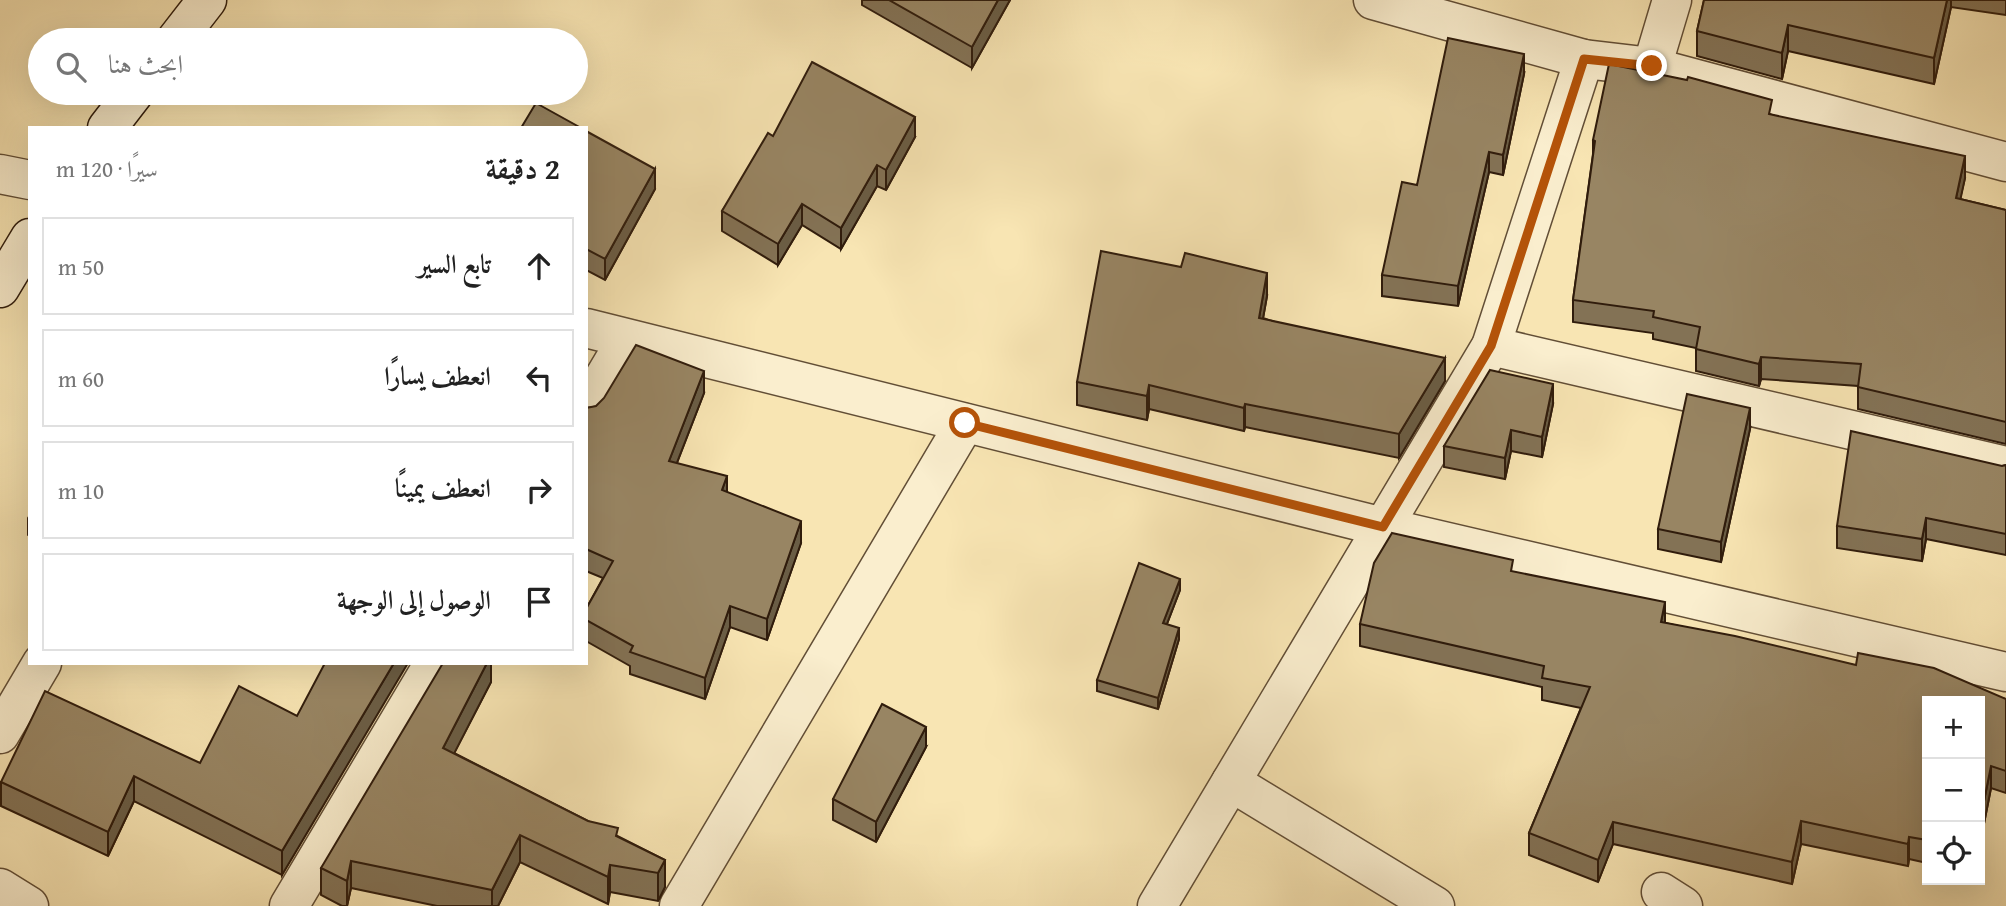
<!DOCTYPE html>
<html lang="ar">
<meta charset="utf-8">
<style>
body{margin:0;font-family:"Gentium Book Plus",Amiri,serif;background:#f6f6f6;color:#222;direction:rtl}
.controls{position:absolute;right:21px;bottom:21px;display:grid;overflow:hidden;border-radius:0px;box-shadow:0 7px 28px #0002}
.controls button{width:63px;height:63px;display:grid;place-items:center;padding:0;border:0;border-bottom:2px solid #e0e0e0;background:#fff;color:#222;font:35px sans-serif}
.stop{position:absolute;width:21px;height:21px;margin:-16px;border:5px solid #b45309;border-radius:50%;background:#fff}
.stop.end{background:#b45309;border-color:#fff;box-shadow:0 2px 7px #0008}
.list{margin:0;padding:0;list-style:none}
h2{display:flex;justify-content:space-between;align-items:center;height:91px;margin:0;padding:0 28px;font-size:30px}
h2 small{font-size:23px;font-weight:400;color:#767676}
.list li{display:grid;grid-template-columns:46px 1fr auto;gap:21px;align-items:center;box-sizing:border-box;height:98px;margin:0 14px 14px;padding:0 14px;border:2px solid #e0e0e0;border-radius:0px}
.list b{display:block;font-size:26px;white-space:nowrap}
.list em{font-size:23px;font-style:normal;color:#767676}
.icon{flex:none;width:38px;height:38px;fill:none;stroke:currentColor;stroke-width:2;stroke-linecap:round;stroke-linejoin:round}
.map{position:relative;flex:none;width:2006px;height:906px;overflow:hidden;direction:ltr}
.search{position:absolute;background:#fff;box-shadow:0 7px 28px #0002;left:28px;top:28px;width:560px;height:77px;display:flex;align-items:center;gap:18px;box-sizing:border-box;padding:0 24px;border-radius:38px;color:#767676;font-size:26px}
.panel{position:absolute;background:#fff;box-shadow:0 7px 28px #0002;left:28px;top:126px;width:560px;height:539px;border-radius:0px;direction:rtl}
.map>svg:first-child{display:block}
</style>
<div class="map">
<svg width="2006" height="906" viewBox="0 0 2006 906">
<rect width="100%" height="100%" fill="#f8e5b3"/>
<filter id="stains"><feTurbulence type="fractalNoise" baseFrequency=".00286" numOctaves="4"/><feColorMatrix values="0 0 0 0 .2 0 0 0 0 .09 0 0 0 0 .02 0 0 0 .5 -.17"/></filter>
<radialGradient id="worn" r=".72"><stop offset=".6" stop-color="#630" stop-opacity="0"/><stop offset="1" stop-color="#630" stop-opacity=".3"/></radialGradient>
<g fill="none" stroke-linecap="round" stroke-linejoin="round">
<defs>
<g id="street">
<path d="M1373,0L1584,59L1652,67L2006,162"/>
<path d="M1652,67L1672,0"/>
<path d="M0,174L30,180"/>
<path d="M586,328L1383,527L2006,672"/>
<path d="M1491,346L2006,466"/>
<path d="M586,408L627,339"/>
<path d="M0,734L42,663"/>
<path d="M1231,782L1435,906"/>
<path d="M0,888L29,906"/>
<path d="M1661,892L1683,906"/>
<path d="M289,906L434,663"/>
<path d="M679,906L965,423"/>
<path d="M1157,906L1491,346L1584,59"/>
</g>
<g id="secondary">
<path d="M176,40L207,0"/>
<path d="M107,128L134,93"/>
<path d="M0,288L30,238"/>
</g>
</defs>
<use href="#street" stroke="#624e36" stroke-width="41"/>
<use href="#secondary" stroke="#301c0c" stroke-width="41"/>
<use href="#street" stroke="#faeece" stroke-width="38"/>
<use href="#secondary" stroke="#faeece" stroke-width="38"/>
</g>
<g fill="#837255" stroke="#301c0c" stroke-width="2">
<path d="M862,0H1010L972,68L862,5Z"/>
<path d="M1704,0H2006V15L1951,7L1934,84L1788,51L1782,79L1697,56V31Z"/>
<path d="M1524,74L1503,175L1489,172L1458,306L1382,296V275L1417,185Z"/>
<path d="M1687,80L1772,115L1965,178L1960,199L2006,210V444L1858,409V386L1761,379L1759,386L1696,371V348L1653,339V333L1573,322V300L1593,154V140Z"/>
<path d="M586,131L655,189L605,280L586,270Z"/>
<path d="M773,136L915,137L886,190L877,186L841,249L802,225L778,265L722,231V211Z"/>
<path d="M1267,296L1263,318L1445,381L1399,458L1245,427L1244,431L1149,409L1147,420L1077,405V382Z"/>
<path d="M704,393L677,463L727,492L801,543L767,640L730,627L705,699L630,674V666L586,641V609L603,578L586,571V408Z"/>
<path d="M1553,404L1542,457L1511,451L1505,479L1444,467V446Z"/>
<path d="M1750,429L1721,562L1658,549V529Z"/>
<path d="M2006,465V555L1926,539L1922,561L1837,548V526L2002,466Z"/>
<path d="M30,515V536L28,535V518Z"/>
<path d="M1513,572L1665,623L2006,699V793L1991,788L1980,844V701H1927V863L1909,859L1908,866L1801,844L1792,884L1613,844L1598,882L1529,855V833L1581,708L1542,700V687L1360,646V624Z"/>
<path d="M1180,590L1167,624L1179,639L1158,709L1097,691V680Z"/>
<path d="M491,663V682L454,753L665,860V887L658,901L610,892L608,904L520,862L498,906H437L351,888L347,906H342L321,895V868Z"/>
<path d="M297,716L282,875L134,801L108,856L1,806V782L200,763Z"/>
<path d="M926,747L876,842L833,820V799Z"/>
</g>
<g fill="#6a5d45" stroke="#301c0c" stroke-width="2">
<path d="M998,0H1010L972,68V47Z"/>
<path d="M1947,0H1951V7L1934,84V58Z"/>
<path d="M1788,25V51L1782,79V53Z"/>
<path d="M1524,54V74L1503,175V155Z"/>
<path d="M915,117V137L886,190V170Z"/>
<path d="M1489,152V172L1458,306V286Z"/>
<path d="M1965,156V178L1956,220V198Z"/>
<path d="M877,165V186L841,249V228Z"/>
<path d="M655,169V189L605,280V259Z"/>
<path d="M802,204V225L778,265V244Z"/>
<path d="M1267,273V296L1259,341V318Z"/>
<path d="M1761,357V379L1759,386V364Z"/>
<path d="M1445,358V381L1399,458V434Z"/>
<path d="M704,371V393L669,483V461Z"/>
<path d="M1553,384V404L1542,457V437Z"/>
<path d="M1149,385V409L1147,420V396Z"/>
<path d="M1245,404V427L1244,431V408Z"/>
<path d="M1750,408V429L1721,562V542Z"/>
<path d="M1511,430V451L1505,479V458Z"/>
<path d="M727,476V498L722,490Z"/>
<path d="M1926,518V539L1922,561V539Z"/>
<path d="M801,521V543L767,640V619Z"/>
<path d="M1180,579V590L1163,634V623Z"/>
<path d="M1665,602V624L1661,622Z"/>
<path d="M730,606V627L705,699V678Z"/>
<path d="M1179,628V639L1158,709V698Z"/>
<path d="M394,663H408L282,875V851Z"/>
<path d="M487,663H491V682L443,775V748Z"/>
<path d="M926,727V747L876,842V822Z"/>
<path d="M1991,766V788L1980,844V821Z"/>
<path d="M134,776V801L108,856V832Z"/>
<path d="M1801,821V844L1792,884V862Z"/>
<path d="M1613,822V844L1598,882V860Z"/>
<path d="M520,835V862L498,906H492V890Z"/>
<path d="M1909,837V859L1908,866V844Z"/>
<path d="M665,860V887L658,901V873Z"/>
<path d="M351,861V888L347,906V881Z"/>
<path d="M610,865V892L608,904V877Z"/>
</g>
<g fill="#988563" stroke="#301c0c" stroke-width="2">
<path d="M889,0H998L972,47Z"/>
<path d="M1704,0H1947L1934,58L1788,25L1782,53L1697,31Z"/>
<path d="M1448,38L1524,54L1503,155L1489,152L1458,286L1382,275L1402,182L1417,185Z"/>
<path d="M812,62L915,117L886,170L877,165L841,228L802,204L778,244L722,211L768,133L773,136Z"/>
<path d="M1609,64L1687,80L1688,77L1772,100L1769,114L1965,156L1956,198L2006,210V422L1858,387L1861,364L1761,357L1759,364L1696,349L1700,327L1653,317L1654,311L1573,300L1595,141L1593,140Z"/>
<path d="M536,103L581,128H521Z"/>
<path d="M586,131L655,169L605,259L586,249Z"/>
<path d="M1101,251L1181,267L1185,253L1267,273L1259,318L1445,358L1399,434L1245,404L1244,408L1149,385L1147,396L1077,382Z"/>
<path d="M636,345L704,371L669,461L727,476L722,490L801,521L767,619L730,606L705,678L630,652L633,646L586,620V609L613,561L586,549V408L596,406L604,398Z"/>
<path d="M1490,370L1553,384L1542,437L1511,430L1505,458L1444,446Z"/>
<path d="M1687,394L1750,408L1721,542L1658,529Z"/>
<path d="M1851,431L2002,466L2006,465V534L1926,518L1922,539L1837,526Z"/>
<path d="M1392,533L1513,560L1511,571L1665,602L1661,622L1735,636L1856,665L1858,653L1934,668L2006,699V771L1991,766L1980,821V701H1927V840L1909,837L1908,844L1801,821L1792,862L1613,822L1598,860L1529,833L1590,687L1542,678L1544,666L1360,624L1374,563Z"/>
<path d="M1139,563L1180,579L1163,623L1179,628L1158,698L1097,680Z"/>
<path d="M325,663H394L282,851L134,776L108,832L1,782L45,691L200,763L239,686L297,716Z"/>
<path d="M443,663H487L443,748L588,821L618,828L616,836L665,860L658,873L610,865L608,877L520,835L492,890L351,861L347,881L321,868Z"/>
<path d="M882,704L926,727L876,822L833,799Z"/>
</g>
<g fill="none" stroke-linecap="round" stroke-linejoin="round">
<path stroke="#b45309" stroke-width="9" d="M965,423L1383,527L1491,346L1584,59L1652,66"/>
</g>
<rect width="100%" height="100%" filter="url(#stains)"/>
<rect width="100%" height="100%" fill="url(#worn)"/>
</svg>
<div class="controls">
<button>+</button>
<button>−</button>
<button><svg class="icon" aria-label="locate" viewBox="0 0 24 24"><circle cx="12" cy="12" r="6"/><path d="M12 2v4M12 18v4M2 12h4M18 12h4"/></svg></button>
</div>
<div class="stop" style="left:965px;top:423px"></div>
<div class="stop end" style="left:1652px;top:66px"></div>
<div class="search"><svg class="icon" aria-label="search" viewBox="0 0 24 24"><circle cx="10" cy="10" r="6"/><path d="M15 15l6 6"/></svg>ابحث هنا</div>
<section class="panel">
<h2>2 دقيقة<small>سيرًا · 120 m</small></h2>
<ul class="list">
<li><svg class="icon" aria-label="ahead" viewBox="0 0 24 24"><path d="M12 20V5M6 11l6-6 6 6"/></svg><div><b>تابع السير</b></div><em>50 m</em></li>
<li><svg class="icon" aria-label="left" viewBox="0 0 24 24"><path d="M17 20v-9H6M10 6l-5 5 5 5"/></svg><div><b>انعطف يسارًا</b></div><em>60 m</em></li>
<li><svg class="icon" aria-label="right" viewBox="0 0 24 24"><path d="M7 20v-9h11M14 6l5 5-5 5"/></svg><div><b>انعطف يمينًا</b></div><em>10 m</em></li>
<li><svg class="icon" aria-label="arrive" viewBox="0 0 24 24"><path d="M6 21V4h12l-3 4 3 4H6"/></svg><div><b>الوصول إلى الوجهة</b></div></li>
</ul>
</section>
</div>
